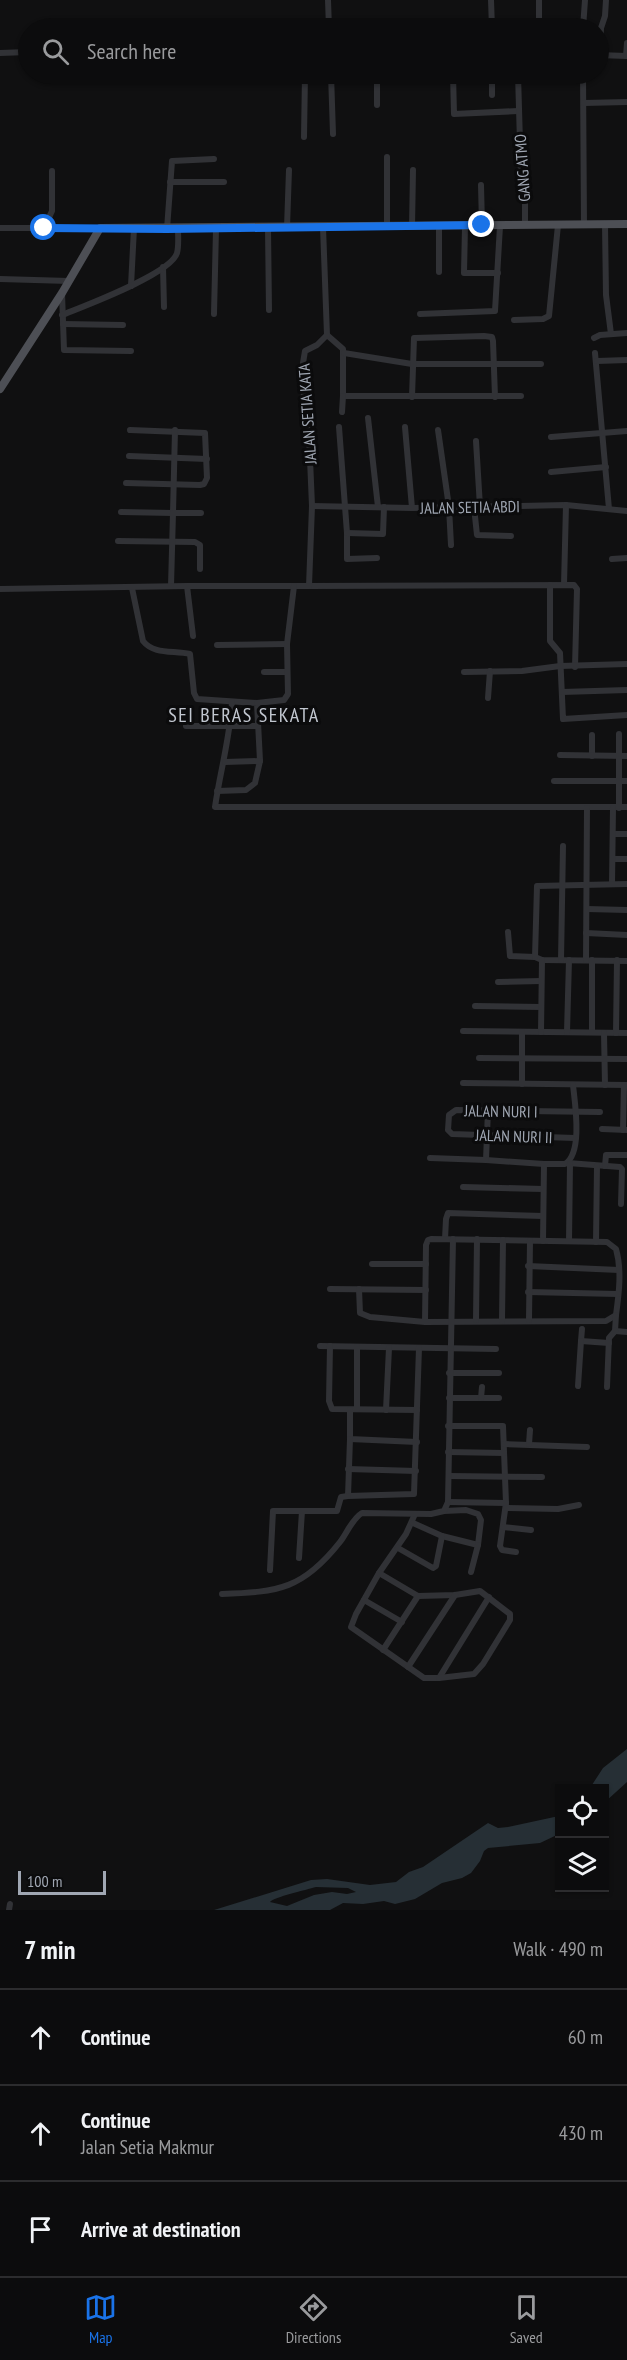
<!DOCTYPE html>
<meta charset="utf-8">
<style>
body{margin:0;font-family:"PT Sans Narrow",sans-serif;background:#151516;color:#f1f3f6}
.controls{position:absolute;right:18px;bottom:18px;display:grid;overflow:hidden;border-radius:0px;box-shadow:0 2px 4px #0004}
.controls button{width:54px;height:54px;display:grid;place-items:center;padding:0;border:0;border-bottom:2px solid #2c2c2e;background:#0c0c0d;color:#f1f3f6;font:30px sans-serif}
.scale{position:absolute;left:18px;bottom:15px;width:88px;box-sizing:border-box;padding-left:6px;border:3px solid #a0a7b3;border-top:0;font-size:16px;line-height:21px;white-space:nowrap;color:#a0a7b3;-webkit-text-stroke:4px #0b0b0c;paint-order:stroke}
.stop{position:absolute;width:18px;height:18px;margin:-14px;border:4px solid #1a73e8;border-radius:50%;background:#fff}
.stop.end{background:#1a73e8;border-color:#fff;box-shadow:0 2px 6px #0008}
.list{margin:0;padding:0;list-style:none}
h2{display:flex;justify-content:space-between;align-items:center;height:78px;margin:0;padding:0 24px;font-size:26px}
h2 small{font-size:20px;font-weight:400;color:#9a9b9d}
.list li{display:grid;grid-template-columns:39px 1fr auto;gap:18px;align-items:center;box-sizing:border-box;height:96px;padding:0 24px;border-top:2px solid #2c2c2e}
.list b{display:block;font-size:22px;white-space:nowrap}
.list p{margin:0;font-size:20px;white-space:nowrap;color:#9a9b9d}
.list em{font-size:20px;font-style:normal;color:#9a9b9d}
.icon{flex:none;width:33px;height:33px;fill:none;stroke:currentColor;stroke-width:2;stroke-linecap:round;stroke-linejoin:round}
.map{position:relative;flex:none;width:627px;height:1910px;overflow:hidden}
.search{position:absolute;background:#0c0c0d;box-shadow:0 2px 4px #0004;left:18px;right:18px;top:18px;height:66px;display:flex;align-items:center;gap:15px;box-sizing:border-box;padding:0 21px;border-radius:33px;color:#9a9b9d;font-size:22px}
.sheet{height:366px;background:#0c0c0d}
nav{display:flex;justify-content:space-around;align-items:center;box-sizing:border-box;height:84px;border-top:2px solid #2c2c2e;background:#0c0c0d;font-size:16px;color:#9a9b9d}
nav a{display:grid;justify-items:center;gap:3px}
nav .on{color:#1a73e8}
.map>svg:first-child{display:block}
</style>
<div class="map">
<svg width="627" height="1910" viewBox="0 0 627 1910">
<rect width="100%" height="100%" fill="#101011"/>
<g fill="#262f35" fill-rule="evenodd">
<path d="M627,1749V1782L605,1802L604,1788H590L603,1768Z"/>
<path d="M559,1816V1834L540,1843L488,1848L484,1851L480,1861L471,1873L462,1878L442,1883L415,1899L395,1904L384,1901L363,1904L343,1903L330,1910H214L311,1880L327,1879L370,1885L396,1882L409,1872L423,1867L488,1823L498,1828L508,1827ZM316,1887L348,1888L356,1892L347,1894L332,1892L314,1895L287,1906L270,1902C274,1897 306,1890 316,1887Z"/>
</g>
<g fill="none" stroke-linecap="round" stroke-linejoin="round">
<g stroke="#313236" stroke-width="6">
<path d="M328,0L329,28"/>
<path d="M491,0L492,28"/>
<path d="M539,28V0"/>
<path d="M583,28L585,0"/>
<path d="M0,53L28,52"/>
<path d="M598,55L627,56"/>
<path d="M600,55L601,28L605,16L606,0"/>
<path d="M626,56L627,43"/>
<path d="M331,74L333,134"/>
<path d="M453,74L454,114L518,111"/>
<path d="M492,74V95"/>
<path d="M518,74L521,177L525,201V225"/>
<path d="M583,74L584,225"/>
<path d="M584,103L627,102"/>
<path d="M377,105V74"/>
<path d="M304,137L305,74"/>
<path d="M387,157V227"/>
<path d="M170,182H224"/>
<path d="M481,185L482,225"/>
<path d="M605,225L606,295L611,334"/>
<path d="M439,226V272"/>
<path d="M465,226L464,273H498"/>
<path d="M287,227L289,170"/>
<path d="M412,227L413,170"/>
<path d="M0,228H100"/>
<path d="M44,228L52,211V171"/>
<path d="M268,228L269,310"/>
<path d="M167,229L172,161L214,159"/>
<path d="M163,267L164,307"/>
<path d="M0,279L69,281"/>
<path d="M131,286L134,228"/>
<path d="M62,293L64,350L131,351"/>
<path d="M214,314L216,229"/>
<path d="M420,314L495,311L500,226"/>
<path d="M62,315C84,306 171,274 177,253C179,246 178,236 178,229"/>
<path d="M514,320L543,319L549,316L558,225"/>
<path d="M63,324L123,325"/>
<path d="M327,335L343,349V396H521"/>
<path d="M594,338L600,335L627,333"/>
<path d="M344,353L412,364H541"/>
<path d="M595,353L609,509"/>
<path d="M597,361L627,360"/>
<path d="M412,397L414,338L484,336L492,337L493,341L495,397"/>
<path d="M342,412L343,396"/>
<path d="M368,418L378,507"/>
<path d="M339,427L347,533V559L377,558"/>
<path d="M405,427L412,508"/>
<path d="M438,430L449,507L451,545"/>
<path d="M551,437L627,431"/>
<path d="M476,441L480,507"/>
<path d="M129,456L207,459"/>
<path d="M551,472L606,467"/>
<path d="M126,483L200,485L204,484L207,478L205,433L130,430"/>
<path d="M312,506L412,508L566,505L627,511"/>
<path d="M474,507L477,535L511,536"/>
<path d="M121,512L173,513L175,430"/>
<path d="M347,533L383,534L384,507"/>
<path d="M118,541L195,542L200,545V569"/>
<path d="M612,559L627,558"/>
<path d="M550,585V641L560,653L563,719L627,715"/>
<path d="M564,585L566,505"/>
<path d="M171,586L173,513H201"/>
<path d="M187,586L193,636"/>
<path d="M309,586L574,585L577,589L575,667"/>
<path d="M132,588L143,641C154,655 174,650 190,654L194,693L197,699L257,703L260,761L255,783L246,790L217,791"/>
<path d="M0,589L187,586H309L312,506L309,435L304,404L303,363L305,351L317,345L327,335L323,227"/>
<path d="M217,645L287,644"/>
<path d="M264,672H287"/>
<path d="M464,672L522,671L560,666L627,664"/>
<path d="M562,692L627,690"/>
<path d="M488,698L490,671"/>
<path d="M232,702C230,738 220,772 215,807H627"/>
<path d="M257,703L284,700L288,694L287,644L294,586"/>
<path d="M186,726H258"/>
<path d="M592,735V756"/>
<path d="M560,755L627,756"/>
<path d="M225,762L260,761"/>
<path d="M554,781H627"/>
<path d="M619,808V734"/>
<path d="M613,834H627"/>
<path d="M613,859H627"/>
<path d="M612,884L613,808"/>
<path d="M587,909L627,910"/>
<path d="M508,932L510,956L535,957L542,960L627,961"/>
<path d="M586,933L627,935"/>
<path d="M535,957L537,886L627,884"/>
<path d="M561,960L563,846"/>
<path d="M586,960L587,808"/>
<path d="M592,960V1032"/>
<path d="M498,982L541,981"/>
<path d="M475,1006L541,1007"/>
<path d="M463,1031L627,1033"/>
<path d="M541,1032L542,960"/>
<path d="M567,1032L569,960"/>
<path d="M604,1033L605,1085"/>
<path d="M616,1033L617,960"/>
<path d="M479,1058L627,1059"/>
<path d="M463,1083L627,1085"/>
<path d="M522,1084V1032"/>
<path d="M488,1110L486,1160L544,1164"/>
<path d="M602,1129L627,1130"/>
<path d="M623,1130L624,1085"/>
<path d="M575,1138L452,1134L448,1130L449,1115L456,1110L600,1112"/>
<path d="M430,1158L486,1160"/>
<path d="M568,1163L620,1167L622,1169L621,1204"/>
<path d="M605,1166L606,1155H627"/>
<path d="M463,1187L543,1189"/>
<path d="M445,1239L446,1219L448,1213L543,1216"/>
<path d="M543,1241L544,1164H565C583,1153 575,1104 573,1085"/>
<path d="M569,1241L570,1164"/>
<path d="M596,1242L597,1166"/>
<path d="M372,1264H426"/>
<path d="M528,1266L619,1270"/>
<path d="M330,1289L426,1290"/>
<path d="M359,1289L360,1313L370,1317L425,1322L606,1321L616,1315C619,1293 622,1270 616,1249L607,1242L431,1239L428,1240L426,1245L425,1322"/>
<path d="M528,1292L618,1294"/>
<path d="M616,1315L615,1331L627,1332"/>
<path d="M476,1320L477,1239"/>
<path d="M529,1320L530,1241"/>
<path d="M502,1321L503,1240"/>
<path d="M582,1329L581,1341L609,1343"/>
<path d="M320,1346L496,1349"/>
<path d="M330,1346L329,1401L332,1409L417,1410"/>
<path d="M449,1373H499"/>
<path d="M578,1386L581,1341"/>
<path d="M607,1387L609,1338L615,1331"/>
<path d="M449,1398H499"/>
<path d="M481,1398L482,1387"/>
<path d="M357,1409V1347"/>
<path d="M350,1410V1439L417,1442"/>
<path d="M386,1410L389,1348"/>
<path d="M448,1426H503L506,1503L500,1546L502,1550L516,1552"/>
<path d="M350,1439L348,1496L414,1494L419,1348"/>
<path d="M504,1444L587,1447"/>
<path d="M529,1444L530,1430"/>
<path d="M448,1452L504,1453"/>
<path d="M348,1469L416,1471"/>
<path d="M449,1476L542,1477"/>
<path d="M448,1502L506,1503"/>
<path d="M506,1508L558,1509L579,1505"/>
<path d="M415,1514L406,1534L379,1573L356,1614L351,1627L424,1678H439L489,1597"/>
<path d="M413,1523L442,1536L478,1545L481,1520L478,1514L466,1510L444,1511"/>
<path d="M503,1527L531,1530"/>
<path d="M398,1548L433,1568L436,1566L442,1536"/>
<path d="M299,1558L302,1511"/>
<path d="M270,1570L273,1511H337L341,1497L348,1496"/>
<path d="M471,1572L478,1545"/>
<path d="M379,1573L418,1596L455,1595L480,1591L510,1614V1620L483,1664L474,1674L439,1678"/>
<path d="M222,1594C279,1592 303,1589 340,1542C347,1533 352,1519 362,1513L431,1514L444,1511L448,1502L453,1239"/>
<path d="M364,1600L402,1622"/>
<path d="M383,1650L418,1596"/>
<path d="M408,1667L455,1595"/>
<path d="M9,1910L10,1904"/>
</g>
<path stroke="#4d4f55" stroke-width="8" d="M0,389L62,293L100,228L627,224"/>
</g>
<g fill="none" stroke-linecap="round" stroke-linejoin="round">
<path stroke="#1a73e8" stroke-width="8" d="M44,228L167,229L482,225"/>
</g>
<g text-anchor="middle" stroke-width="6" stroke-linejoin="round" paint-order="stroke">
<g font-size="16" fill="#a0a7b3" stroke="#0b0b0c">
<text transform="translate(522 168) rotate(-94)" y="6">GANG ATMO</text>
<text transform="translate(307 414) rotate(-94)" y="6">JALAN SETIA KATA</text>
<text transform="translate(470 507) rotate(-1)" y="6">JALAN SETIA ABDI</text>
<text transform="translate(501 1111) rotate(1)" y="6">JALAN NURI I</text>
<text transform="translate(514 1136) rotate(2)" y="6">JALAN NURI II</text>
</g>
<g font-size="20" letter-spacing="1.5" fill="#c1c6cf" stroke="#0b0b0c">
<text x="244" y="722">SEI BERAS SEKATA</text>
</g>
</g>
</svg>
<div class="controls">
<button><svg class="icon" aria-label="locate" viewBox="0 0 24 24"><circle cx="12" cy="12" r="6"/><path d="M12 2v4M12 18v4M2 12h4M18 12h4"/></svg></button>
<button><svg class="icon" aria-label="layers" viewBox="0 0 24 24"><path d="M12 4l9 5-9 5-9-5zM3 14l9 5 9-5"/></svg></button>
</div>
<div class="scale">100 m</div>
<div class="stop" style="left:44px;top:228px"></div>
<div class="stop end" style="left:482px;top:225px"></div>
<div class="search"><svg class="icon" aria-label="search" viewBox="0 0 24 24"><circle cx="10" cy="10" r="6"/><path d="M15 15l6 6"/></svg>Search here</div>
</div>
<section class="sheet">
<h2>7 min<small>Walk · 490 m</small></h2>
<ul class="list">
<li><svg class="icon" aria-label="ahead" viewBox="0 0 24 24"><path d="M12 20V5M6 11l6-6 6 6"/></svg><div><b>Continue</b></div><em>60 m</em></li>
<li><svg class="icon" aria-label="ahead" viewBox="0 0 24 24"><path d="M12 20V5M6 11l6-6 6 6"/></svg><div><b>Continue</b><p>Jalan Setia Makmur</p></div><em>430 m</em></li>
<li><svg class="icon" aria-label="arrive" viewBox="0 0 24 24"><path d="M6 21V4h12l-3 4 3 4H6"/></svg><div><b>Arrive at destination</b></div></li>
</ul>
</section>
<nav>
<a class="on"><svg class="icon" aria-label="map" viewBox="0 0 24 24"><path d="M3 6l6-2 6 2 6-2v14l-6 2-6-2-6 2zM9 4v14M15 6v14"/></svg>Map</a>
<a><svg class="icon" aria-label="directions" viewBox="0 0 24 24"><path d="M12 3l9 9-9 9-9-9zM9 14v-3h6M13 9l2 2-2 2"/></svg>Directions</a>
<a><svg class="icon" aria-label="saved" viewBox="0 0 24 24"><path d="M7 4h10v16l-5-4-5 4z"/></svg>Saved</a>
</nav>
